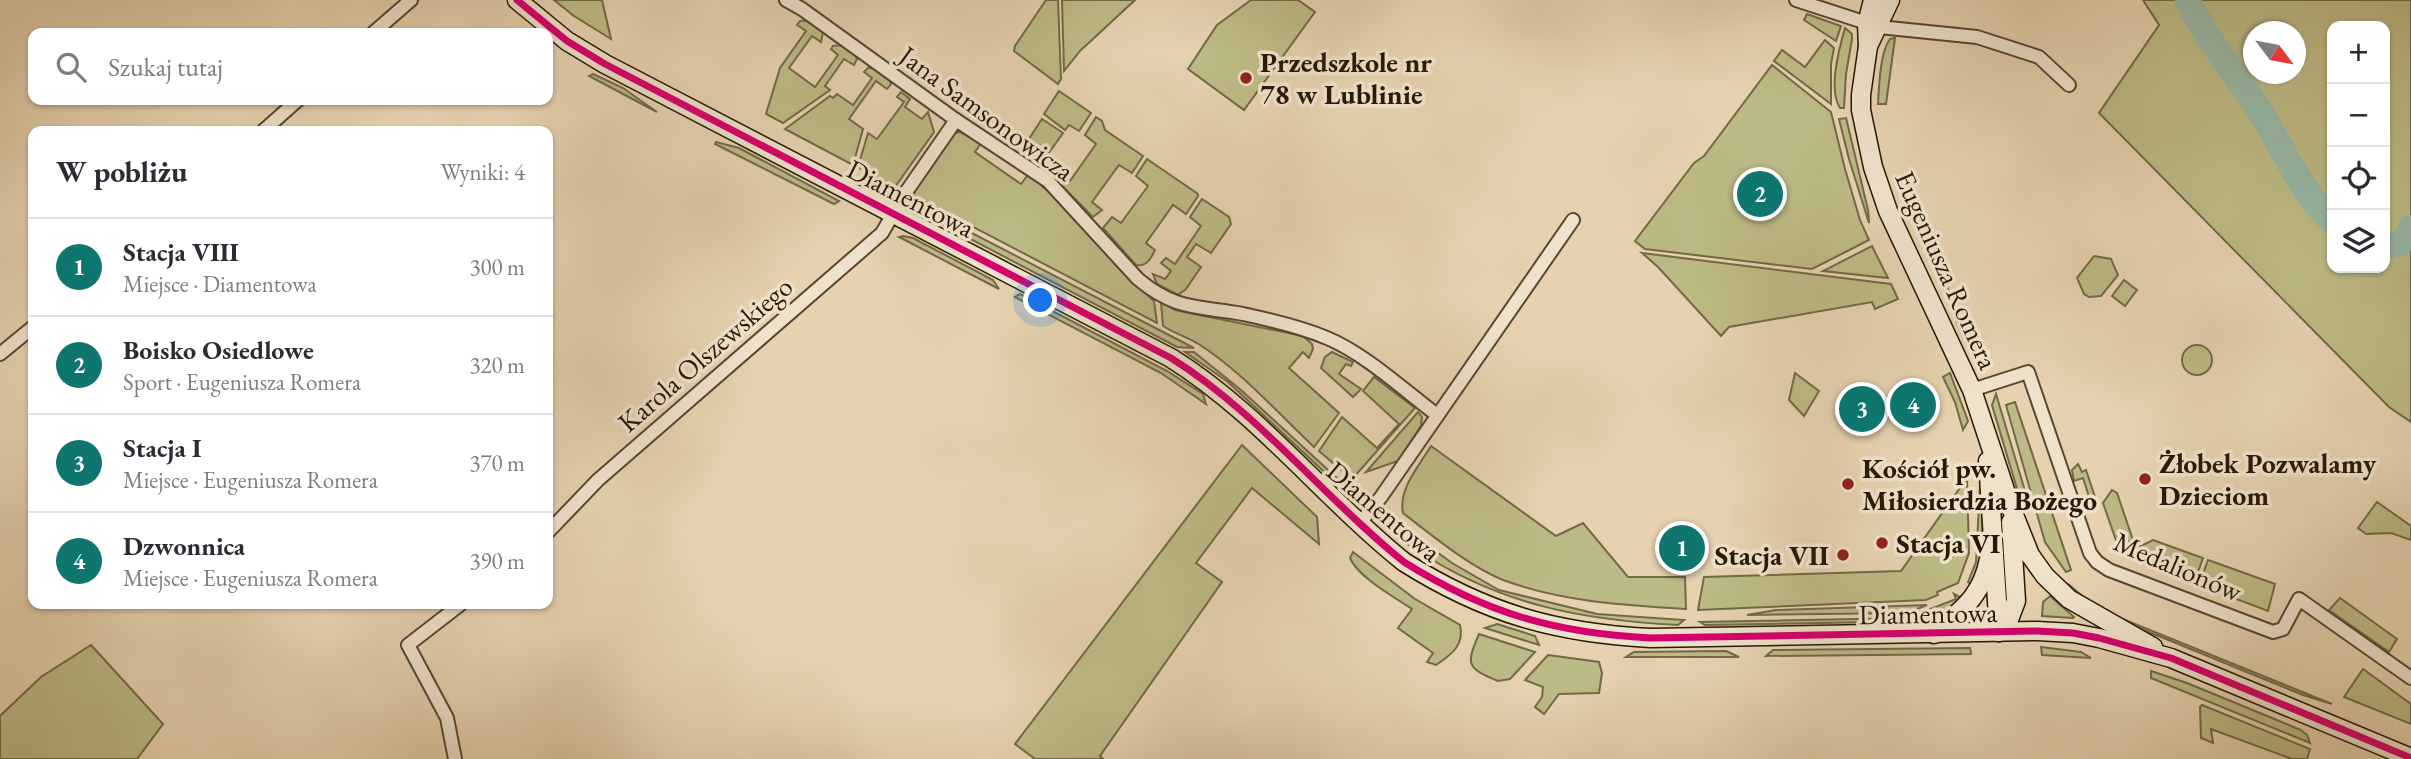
<!DOCTYPE html>
<html lang="pl">
<meta charset="utf-8">
<style>
body{margin:0;font-family:"EB Garamond",serif;background:#f7f7f7;color:#2b2b33}
.controls{position:absolute;right:21px;top:21px;display:grid;overflow:hidden;border-radius:14px;box-shadow:0 2px 5px #0004}
.controls button{width:63px;height:63px;display:grid;place-items:center;padding:0;border:0;border-bottom:2px solid #e1e1e2;background:#fff;color:#2b2b33;font:35px sans-serif}
.compass{position:absolute;left:2243px;top:21px;width:63px;height:63px;border-radius:50%;background:#fff;box-shadow:0 2px 5px #0004;rotate:122deg}
.you{position:absolute;left:1041px;top:301px;width:24px;height:24px;margin:-18px;border:5px solid #fff;border-radius:50%;background:#1a73e8;box-shadow:0 0 0 10px #1a73e833}
.badge{display:grid;place-items:center;width:46px;height:46px;border-radius:50%;background:#0f766e;color:#fff;font-size:23px;font-weight:700}
.pin{position:absolute;translate:-50% -50%;border:4px solid #fff;box-shadow:0 2px 7px #0006}
.list{margin:0;padding:0;list-style:none}
h2{display:flex;justify-content:space-between;align-items:center;height:91px;margin:0;padding:0 28px;font-size:30px}
h2 small{font-size:23px;font-weight:400;color:#7c7c81}
.list li{display:grid;grid-template-columns:46px 1fr auto;gap:21px;align-items:center;box-sizing:border-box;height:98px;padding:0 28px;border-top:2px solid #e1e1e2}
.list b{display:block;font-size:26px;white-space:nowrap}
.list p{margin:0;font-size:23px;white-space:nowrap;color:#7c7c81}
.list em{font-size:23px;font-style:normal;color:#7c7c81}
.icon{flex:none;width:38px;height:38px;fill:none;stroke:currentColor;stroke-width:2;stroke-linecap:round;stroke-linejoin:round}
.map{position:relative;flex:none;width:2411px;height:759px;overflow:hidden}
.search{position:absolute;background:#fff;box-shadow:0 2px 5px #0004;left:28px;top:28px;width:525px;height:77px;display:flex;align-items:center;gap:18px;box-sizing:border-box;padding:0 24px;border-radius:14px;color:#7c7c81;font-size:26px}
.panel{position:absolute;background:#fff;box-shadow:0 2px 5px #0004;left:28px;top:126px;width:525px;height:483px;border-radius:14px}
.map>svg:first-child{display:block}
</style>
<div class="map">
<svg width="2411" height="759" viewBox="0 0 2411 759">
<rect width="100%" height="100%" fill="#e6d2af"/>
<filter id="stains"><feTurbulence type="fractalNoise" baseFrequency=".00286" numOctaves="4"/><feColorMatrix values="0 0 0 0 .2 0 0 0 0 .09 0 0 0 0 .02 0 0 0 .5 -.17"/></filter>
<radialGradient id="worn" r=".72"><stop offset=".6" stop-color="#630" stop-opacity="0"/><stop offset="1" stop-color="#630" stop-opacity=".3"/></radialGradient>
<g fill="#bcba86" stroke="#716a46" stroke-width="2" fill-rule="evenodd">
<path d="M554,0H602L611,39L574,16Z"/>
<path d="M1046,0H1058L1061,79L1058,84L1014,51L1015,46Z"/>
<path d="M1062,0H1135L1080,51L1064,71Z"/>
<path d="M1251,0H1298L1315,12L1244,110L1188,69L1217,25Z"/>
<path d="M2143,0H2411V422L2389,407L2099,113L2159,25ZM2332,26H2385V268H2332ZM2254,32H2296V74H2254Z"/>
<path d="M1807,14L1841,26L1836,41L1804,20Z"/>
<path d="M800,21C809,19 816,26 823,32L821,42L812,36L789,68L815,87L838,55L831,49L833,46L842,45L855,55L857,59L854,65L844,59L825,86L830,90L783,123L766,114L780,68L806,31L797,25Z"/>
<path d="M1845,28L1852,34V39L1846,74L1844,108H1840C1828,89 1839,49 1845,28Z"/>
<path d="M1895,38L1886,104H1878C1879,86 1880,52 1890,39Z"/>
<path d="M1825,40L1834,48L1831,64V104L1774,61L1782,50L1805,67Z"/>
<path d="M1772,65L1831,112L1845,169L1860,220L1869,240L1812,269L1645,249L1635,241L1694,163L1704,156Z"/>
<path d="M868,68H873L889,79L891,84L887,89L876,81L849,119L863,129L853,165L785,129L830,96L833,98L837,94L853,105L872,78L864,72Z"/>
<path d="M593,74L623,88L657,112L589,76Z"/>
<path d="M1059,91L1091,113L1079,131L1069,125L1065,130L1044,114Z"/>
<path d="M901,92L910,99L905,107L922,119L928,112L934,132L895,187L858,167L868,133L877,139L904,102L897,97Z"/>
<path d="M1096,117L1102,121L1105,130L1143,156L1132,173L1119,165L1092,202L1102,210L1093,217L1060,184L1058,179L1062,176L1070,181L1096,144L1085,135Z"/>
<path d="M1846,118L1868,210L1869,223L1849,159L1839,119Z"/>
<path d="M1042,119L1063,133L1043,161L1051,167L1046,172L1037,166L1046,152L1035,143L1032,146L1027,142Z"/>
<path d="M960,132L981,143L975,152L1021,184L1028,175C1076,210 1109,262 1154,301L1157,323L912,195L955,133Z"/>
<path d="M716,142L739,148L839,201L834,204L715,144Z"/>
<path d="M1147,159L1198,194V196L1186,214L1173,205L1146,243L1155,250C1151,259 1146,267 1136,265L1103,228L1112,217L1121,223L1148,186L1136,176Z"/>
<path d="M1202,199L1229,217L1231,224L1211,253L1196,244L1187,257L1201,267L1186,289L1178,295L1157,284L1153,274L1165,279L1171,271L1161,263L1166,258L1175,264L1201,226L1190,217Z"/>
<path d="M910,201L1194,348L1177,347L915,210Z"/>
<path d="M903,236L913,238L993,280L999,289L899,237Z"/>
<path d="M1872,246L1888,278L1823,271Z"/>
<path d="M1642,253L1891,284L1898,299L1875,309L1872,302L1729,327L1721,336L1658,267Z"/>
<path d="M2094,256L2111,259L2118,275L2101,296L2089,297L2084,294L2077,278Z"/>
<path d="M1942,276L1977,350L1971,353L1958,326Z"/>
<path d="M2124,280L2137,290L2125,306L2112,296Z"/>
<path d="M1020,294L1167,371L1203,394L1206,404L1161,373L1015,297Z"/>
<path d="M1161,302L1175,310L1303,336L1312,344L1313,349L1309,358L1303,352L1289,368L1339,413L1314,447C1277,412 1240,370 1197,343C1186,337 1174,333 1163,326Z"/>
<circle cx="2197" cy="360" r="15"/>
<path d="M1185,352H1194L1241,390L1338,479L1335,482L1228,382Z"/>
<path d="M1332,352L1353,362L1351,366L1346,364L1339,374L1361,389L1353,397L1321,368L1325,357Z"/>
<path d="M1795,373L1819,391L1804,416L1789,400Z"/>
<path d="M1950,373L1968,421L1963,430L1955,402L1943,377Z"/>
<path d="M1374,377L1415,408L1354,477L1340,469L1319,451L1342,417L1377,448L1399,424L1363,391Z"/>
<path d="M1996,394L2028,501L2017,489L1992,405Z"/>
<path d="M2015,402L2071,570L2066,572L2045,542L2006,405Z"/>
<path d="M1418,412L1422,417L1421,426L1398,461L1366,472Z"/>
<path d="M1242,445L1317,517L1319,544L1252,488L1196,563L1222,582L1100,756L1103,759H1035L1015,744Z"/>
<path d="M1431,446L1556,536L1583,523L1628,577H1685L1686,609C1626,605 1563,602 1506,581C1473,569 1431,535 1403,513C1398,489 1419,466 1431,446Z"/>
<path d="M2078,464L2082,472L2086,470L2097,503L2093,509L2083,478L2074,481L2072,470Z"/>
<path d="M1967,478L1969,553L1958,583L1937,592L1938,595L1926,600L1698,610L1704,577L1901,571Z"/>
<path d="M1980,487C1984,521 1984,553 1974,586L1968,582L1976,562Z"/>
<path d="M2112,490L2117,493L2133,540L2118,546L2103,503Z"/>
<path d="M2377,502L2411,526V540L2391,533L2366,534L2358,528Z"/>
<path d="M1385,514L1452,563L1499,590L1597,614L1684,620L1678,625C1582,620 1501,605 1418,551C1405,542 1383,532 1385,514Z"/>
<path d="M2153,540L2203,558L2194,583L2122,555Z"/>
<path d="M1353,552L1415,599L1460,625C1465,645 1451,655 1436,665L1427,662L1433,653L1398,628L1412,609C1394,597 1358,577 1350,558Z"/>
<path d="M2208,560L2275,584L2268,611L2199,585Z"/>
<path d="M2063,583L2068,584L2098,609L2332,704L2303,695L2102,613Z"/>
<path d="M1954,594L1965,600L1942,617L1931,621L1705,625L1700,622L1908,618L1956,599Z"/>
<path d="M2050,596L2074,617L2073,618L2042,616L2043,602Z"/>
<path d="M2340,598L2397,639L2389,652L2329,610Z"/>
<path d="M1927,605L1907,613L1747,615L1776,610Z"/>
<path d="M1497,624L1535,636L1539,645L1485,628Z"/>
<path d="M1479,634L1535,652L1510,679L1498,681C1466,668 1466,664 1479,634Z"/>
<path d="M91,645L163,724L137,759H0V716L41,677Z"/>
<path d="M2041,647L2081,652L2091,658L2042,655Z"/>
<path d="M1970,648L1971,654L1766,656L1773,650Z"/>
<path d="M1726,651L1739,657H1626L1634,652Z"/>
<path d="M1548,655L1599,662L1602,673L1599,693L1559,694L1544,714L1535,707L1542,697L1543,687L1525,680Z"/>
<path d="M2363,669L2411,704V724L2344,697Z"/>
<path d="M2151,671L2187,683L2301,730L2307,735L2310,743L2151,678Z"/>
<path d="M2202,705L2310,749L2307,759H2292L2211,729L2213,743L2201,738L2200,707Z"/>
</g>
<g fill="none" stroke-linecap="round" stroke-linejoin="round">
<g stroke="#97b8a5" stroke-width="26">
<path d="M2188,0C2206,40 2235,72 2258,108C2277,137 2306,201 2332,220"/>
<path d="M2385,246L2398,245L2410,234L2411,228"/>
</g>
<defs>
<g id="street">
<path d="M786,0L802,9L956,120L1048,181L1138,279C1176,311 1199,306 1243,314C1271,320 1301,327 1327,338C1364,353 1405,391 1437,415"/>
<path d="M1796,0L1879,27L1977,37L2039,57L2069,85"/>
<path d="M373,33L411,0"/>
<path d="M263,131L298,100"/>
<path d="M0,354L33,327"/>
<path d="M1972,390L2028,372L2090,553L2097,562L2109,570L2273,632L2283,629L2299,599L2411,678"/>
<path d="M1360,523L1381,497L1573,220"/>
<path d="M548,532L598,480L882,233L904,195L956,120"/>
<path d="M455,759L447,718L408,645L461,604"/>
</g>
<g id="secondary">
<path d="M517,0L567,41L605,64L1171,358C1259,413 1323,497 1404,562C1485,613 1555,633 1650,638L2037,631L2073,633L2099,638L2171,658L2411,758"/>
<path d="M1873,0L1867,24L1868,46L1861,95V110L1873,167L1888,211L1972,390L2010,505L2030,555L2045,576L2069,599L2153,647"/>
<path d="M1868,46L1890,0"/>
<path d="M1988,461L1999,632"/>
<path d="M1999,632L2008,622L2016,601L2011,522"/>
<path d="M1934,634C1961,610 1982,597 1989,559"/>
</g>
</defs>
<use href="#street" stroke="#564730" stroke-width="16"/>
<use href="#secondary" stroke="#261906" stroke-width="21"/>
<use href="#street" stroke="#efe2cb" stroke-width="12"/>
<use href="#secondary" stroke="#efe2cb" stroke-width="18"/>
<defs>
<path id="cycleway" d="M517,0L567,41L605,64L1171,358C1259,413 1323,497 1404,562C1485,613 1555,633 1650,638L2037,631L2073,633L2099,638L2171,658L2411,758"/>
</defs>
<use href="#cycleway" stroke="#efe2cb" stroke-width="11"/>
<use href="#cycleway" stroke="#d6006c" stroke-width="7"/>
</g>
<g fill="#8f2418" stroke="#efe2cb" stroke-width="2.5">
<circle cx="1246" cy="78" r="7"/>
<circle cx="2145" cy="479" r="7"/>
<circle cx="1848" cy="484" r="7"/>
<circle cx="1882" cy="543" r="7"/>
<circle cx="1843" cy="555" r="7"/>
</g>
<g text-anchor="middle" stroke-width="7" stroke-linejoin="round" paint-order="stroke">
<g font-size="28" font-weight="bold" fill="#261906" stroke="#efe2cb" text-anchor="start">
<text x="1260" y="72">Przedszkole nr<tspan x="1260" dy="32">78 w Lublinie</tspan></text>
<text x="2159" y="473">Żłobek Pozwalamy<tspan x="2159" dy="32">Dzieciom</tspan></text>
<text x="1862" y="478">Kościół pw.<tspan x="1862" dy="32">Miłosierdzia Bożego</tspan></text>
<text x="1896" y="553">Stacja VI</text>
<text x="1829" y="565" text-anchor="end">Stacja VII</text>
</g>
<g font-size="28" fill="#261906" stroke="#efe2cb">
<text transform="translate(987 113) rotate(36)" y="10">Jana Samsonowicza</text>
<text transform="translate(911 198) rotate(27)" y="10">Diamentowa</text>
<text transform="translate(1947 270) rotate(66)" y="10">Eugeniusza Romera</text>
<text transform="translate(705 354) rotate(-41)" y="10">Karola Olszewskiego</text>
<text transform="translate(1384 511) rotate(40)" y="10">Diamentowa</text>
<text transform="translate(2178 566) rotate(23)" y="10">Medalionów</text>
<text transform="translate(1928 613) rotate(-1)" y="10">Diamentowa</text>
</g>
</g>
<rect width="100%" height="100%" filter="url(#stains)"/>
<rect width="100%" height="100%" fill="url(#worn)"/>
</svg>
<div class="controls">
<button>+</button>
<button>−</button>
<button><svg class="icon" aria-label="locate" viewBox="0 0 24 24"><circle cx="12" cy="12" r="6"/><path d="M12 2v4M12 18v4M2 12h4M18 12h4"/></svg></button>
<button><svg class="icon" aria-label="layers" viewBox="0 0 24 24"><path d="M12 4l9 5-9 5-9-5zM3 14l9 5 9-5"/></svg></button>
</div>
<svg class="compass" viewBox="-18 -18 36 36"><path d="M0-13l5 13h-10z" fill="#e53935"/><path d="M0 13l5-13h-10z" fill="#7c7c81"/></svg>
<div class="you"></div>
<div class="pin badge" style="left:1682px;top:548px">1</div>
<div class="pin badge" style="left:1760px;top:194px">2</div>
<div class="pin badge" style="left:1862px;top:409px">3</div>
<div class="pin badge" style="left:1913px;top:405px">4</div>
<div class="search"><svg class="icon" aria-label="search" viewBox="0 0 24 24"><circle cx="10" cy="10" r="6"/><path d="M15 15l6 6"/></svg>Szukaj tutaj</div>
<section class="panel">
<h2>W pobliżu<small>Wyniki: 4</small></h2>
<ul class="list">
<li><span class="badge">1</span><div><b>Stacja VIII</b><p>Miejsce · Diamentowa</p></div><em>300 m</em></li>
<li><span class="badge">2</span><div><b>Boisko Osiedlowe</b><p>Sport · Eugeniusza Romera</p></div><em>320 m</em></li>
<li><span class="badge">3</span><div><b>Stacja I</b><p>Miejsce · Eugeniusza Romera</p></div><em>370 m</em></li>
<li><span class="badge">4</span><div><b>Dzwonnica</b><p>Miejsce · Eugeniusza Romera</p></div><em>390 m</em></li>
</ul>
</section>
</div>
